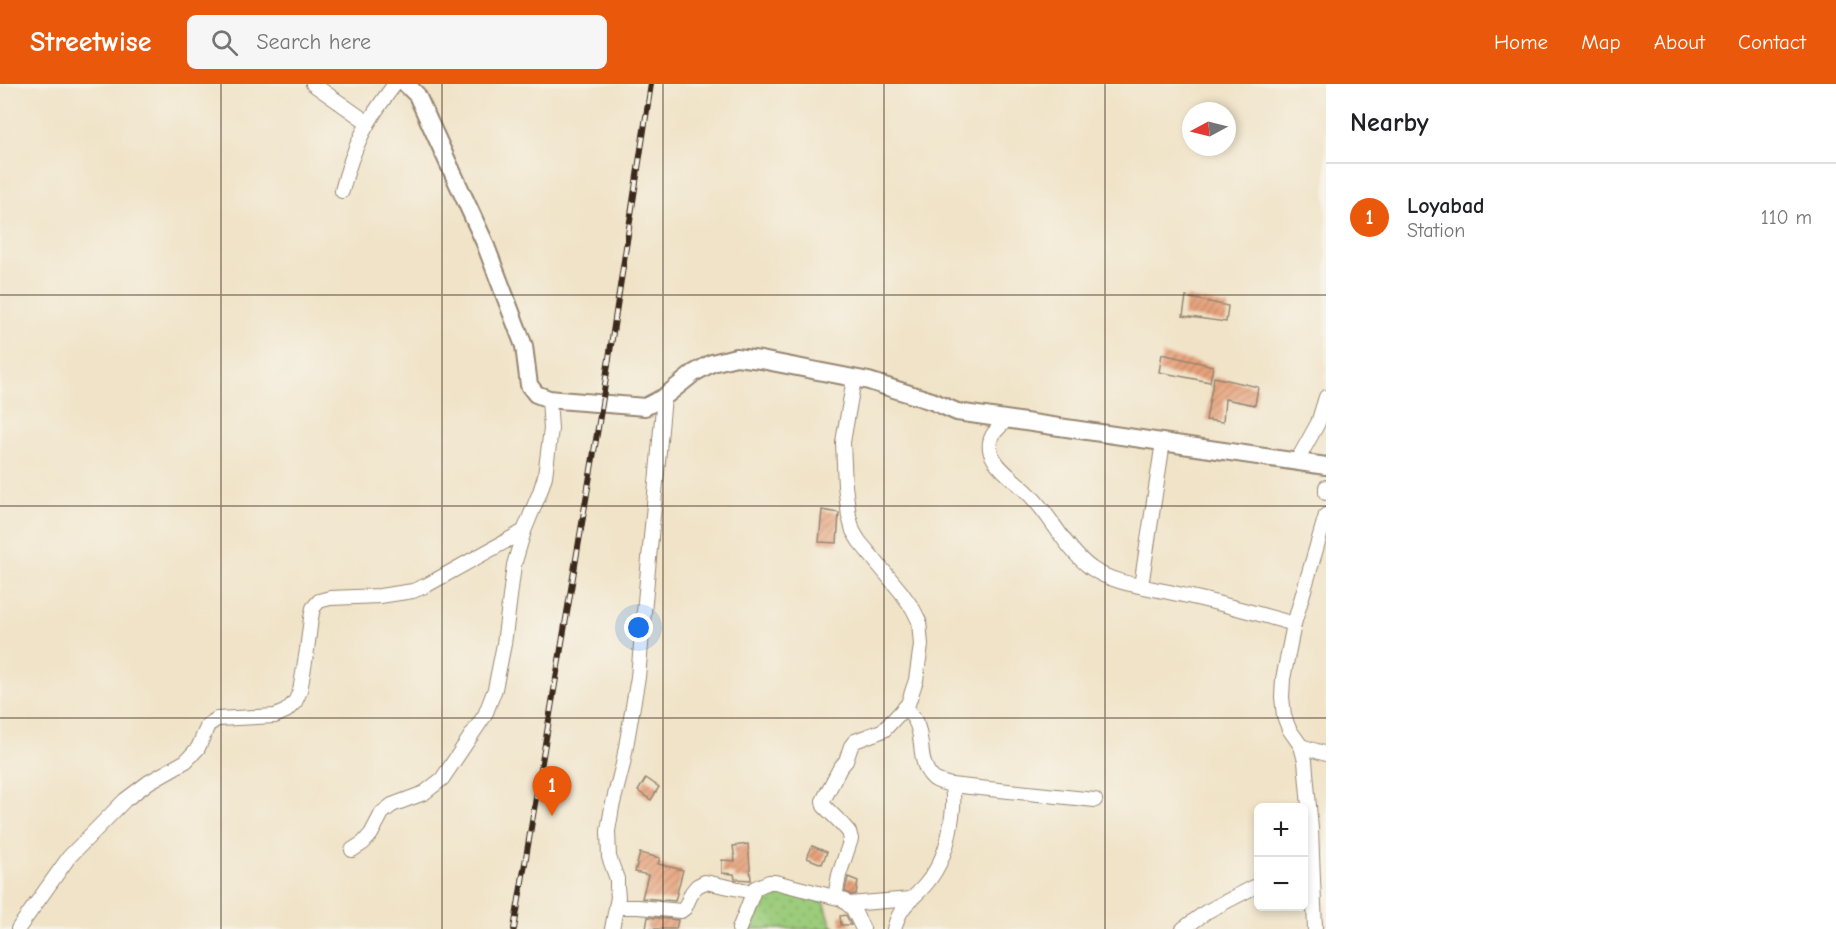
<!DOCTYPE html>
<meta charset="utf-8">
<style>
body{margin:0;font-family:"Comic Neue",sans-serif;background:#f6f6f6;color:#202124}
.controls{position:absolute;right:18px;bottom:18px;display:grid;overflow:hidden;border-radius:9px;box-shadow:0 3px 9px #0003}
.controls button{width:54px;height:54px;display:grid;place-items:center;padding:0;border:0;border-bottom:2px solid #e0e0e0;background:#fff;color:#202124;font:30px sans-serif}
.compass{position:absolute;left:1182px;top:18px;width:54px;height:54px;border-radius:50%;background:#fff;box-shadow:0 3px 9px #0003;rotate:263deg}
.you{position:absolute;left:639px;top:544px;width:21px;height:21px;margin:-15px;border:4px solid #fff;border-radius:50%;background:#1a73e8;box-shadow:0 0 0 9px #1a73e833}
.badge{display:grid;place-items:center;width:39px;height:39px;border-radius:50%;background:#ea580c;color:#fff;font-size:20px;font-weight:700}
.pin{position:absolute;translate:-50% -50px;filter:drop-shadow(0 2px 3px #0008)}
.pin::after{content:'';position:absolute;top:32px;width:21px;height:18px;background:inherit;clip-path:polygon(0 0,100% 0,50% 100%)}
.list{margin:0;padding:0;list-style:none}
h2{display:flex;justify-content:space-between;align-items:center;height:78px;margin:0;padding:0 24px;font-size:26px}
h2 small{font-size:20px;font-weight:400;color:#757577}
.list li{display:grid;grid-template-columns:39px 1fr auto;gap:18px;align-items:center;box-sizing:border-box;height:108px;padding:0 24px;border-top:2px solid #e0e0e0}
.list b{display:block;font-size:22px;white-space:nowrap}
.list p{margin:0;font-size:20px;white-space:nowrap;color:#757577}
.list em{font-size:20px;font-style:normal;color:#757577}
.icon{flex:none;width:33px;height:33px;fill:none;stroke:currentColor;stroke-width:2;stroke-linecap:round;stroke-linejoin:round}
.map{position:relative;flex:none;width:1326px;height:845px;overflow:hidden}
header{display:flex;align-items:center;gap:36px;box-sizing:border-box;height:84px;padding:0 30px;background:#ea580c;color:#fff}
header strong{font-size:28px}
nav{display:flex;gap:33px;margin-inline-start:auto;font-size:21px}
.search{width:420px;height:54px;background:#f6f6f6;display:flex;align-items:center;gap:15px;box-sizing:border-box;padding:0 21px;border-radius:9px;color:#757577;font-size:22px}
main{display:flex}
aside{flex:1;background:#fff}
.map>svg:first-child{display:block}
</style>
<header>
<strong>Streetwise</strong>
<div class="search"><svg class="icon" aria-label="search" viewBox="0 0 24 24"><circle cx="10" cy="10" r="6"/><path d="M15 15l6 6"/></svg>Search here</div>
<nav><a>Home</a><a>Map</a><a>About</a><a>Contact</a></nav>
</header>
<main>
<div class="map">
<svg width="1326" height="845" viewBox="0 0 1326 845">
<defs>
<pattern id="green-dots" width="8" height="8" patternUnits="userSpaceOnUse" patternTransform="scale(1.5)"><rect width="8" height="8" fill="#9ccc7c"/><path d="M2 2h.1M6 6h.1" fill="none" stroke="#87af6b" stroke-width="1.8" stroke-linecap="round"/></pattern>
<pattern id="building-hatch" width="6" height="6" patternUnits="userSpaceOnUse" patternTransform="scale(1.5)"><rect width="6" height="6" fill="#e7a27b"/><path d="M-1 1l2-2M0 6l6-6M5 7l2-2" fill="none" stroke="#bc8464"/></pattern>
</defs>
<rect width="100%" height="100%" fill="#f7f3e8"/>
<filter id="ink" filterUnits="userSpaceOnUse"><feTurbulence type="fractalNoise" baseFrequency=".0167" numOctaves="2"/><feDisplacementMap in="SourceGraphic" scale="12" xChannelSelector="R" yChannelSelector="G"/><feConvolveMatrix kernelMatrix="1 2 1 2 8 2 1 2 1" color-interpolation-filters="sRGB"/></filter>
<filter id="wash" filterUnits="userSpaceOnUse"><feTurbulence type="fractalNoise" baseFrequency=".008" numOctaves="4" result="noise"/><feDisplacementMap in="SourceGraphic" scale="24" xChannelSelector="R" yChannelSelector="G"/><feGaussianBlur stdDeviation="1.35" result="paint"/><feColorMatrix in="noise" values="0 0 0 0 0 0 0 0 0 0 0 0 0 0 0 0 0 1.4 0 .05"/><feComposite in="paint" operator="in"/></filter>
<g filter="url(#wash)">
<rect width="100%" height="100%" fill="#f0e3c7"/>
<path fill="url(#green-dots)" stroke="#6c7b4d" stroke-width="1.5" d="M775,806L824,817L831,840L836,845H746L756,808Z"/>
<g id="blocks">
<g fill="url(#building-hatch)">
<path d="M1186,213L1228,222L1226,238L1183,232Z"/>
<path d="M1162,270L1213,282L1210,298L1159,288Z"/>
<path d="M1214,293L1258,303L1255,321L1225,315L1223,338L1206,336Z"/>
<path d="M822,426L839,429L837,459L819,458Z"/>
<path d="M646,694L659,703L651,716L638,707Z"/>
<path d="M748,760L751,796L735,795L734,790L722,789V776L735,777L733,762Z"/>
<path d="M812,762L827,768L822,780L807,774Z"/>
<path d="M640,769L660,774L658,780L683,786L675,817L642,814L648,791L635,788Z"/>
<path d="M848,793L858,797L856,810L851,811L845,807Z"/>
<path d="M846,831L851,841H841L840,832Z"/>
<path d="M648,833L678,836L676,845H646Z"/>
</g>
</g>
</g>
<g filter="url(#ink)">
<use href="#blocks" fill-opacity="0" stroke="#968672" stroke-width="1.5"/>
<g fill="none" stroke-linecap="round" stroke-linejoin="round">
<defs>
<g id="minor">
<path d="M313,0L367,38"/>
<path d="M342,107C353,62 367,36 395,0"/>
<path d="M1007,335C1003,340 998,344 994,349C978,373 1011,392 1026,407C1051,430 1063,463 1091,484C1115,501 1150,503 1178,510C1217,518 1256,529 1294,540"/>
<path d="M1297,377L1318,339L1326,313"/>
<path d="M1326,403V409"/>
<path d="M1141,502L1163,358"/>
<path d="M1301,662L1326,670"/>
<path d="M951,701L1095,716"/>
<path d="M352,766L363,759L371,750L382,729L392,721L424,709L442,695L485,631L495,605L504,560L514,481L524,447L540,408L545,392L551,345L549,315"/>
<path d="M835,813L839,791L851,755L849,748L842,740L824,722L823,717L840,684L846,677L851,662L855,657L884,646L908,620L916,596L921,561L919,537L913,525L901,508L859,457L853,447L849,432L845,402L843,358L854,295"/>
<path d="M849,820L911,815"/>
<path d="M616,823H638L681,827L685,824L692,808L697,802L705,798L753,808"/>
<path d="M18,845L69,773L125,716L149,698L186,677L198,664L208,641L217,635L275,632L286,627L295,618L300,607L307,566L311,534L313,524L319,517L330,514L380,512L413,507L427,501L524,447"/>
<path d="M612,845L618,813L617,803V795L609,773L608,747L612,723L623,680L638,593L664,313"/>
<path d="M739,845L755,804L769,798H775L842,815L853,825L863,845"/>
<path d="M894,845C901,819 911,818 926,800C941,782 948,762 951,739C953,727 955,713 951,701C945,699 937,698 933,694C913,675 930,644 905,625"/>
<path d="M1183,845L1206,828L1258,801"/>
<path d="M1315,845L1311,745L1305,677L1301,662L1289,645L1284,632L1282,613L1283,595L1294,540L1326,431"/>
</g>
<path id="tertiary" d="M406,0L417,11L484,157L524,262L529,301L536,310L549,315L559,316L645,323L664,313L694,289L712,279L736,273L761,276L869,297L932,317L957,328L1326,382"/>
</defs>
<use href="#minor" stroke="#968672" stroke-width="16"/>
<use href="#tertiary" stroke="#968672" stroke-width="20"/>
<use href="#minor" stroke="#fff" stroke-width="14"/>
<use href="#tertiary" stroke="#fff" stroke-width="16"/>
<defs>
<path id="rail" d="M514,845L602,320L651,0"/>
</defs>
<use href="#rail" stroke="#3b2a1e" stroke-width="6"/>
<use href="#rail" stroke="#f7f3e8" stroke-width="4" stroke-dasharray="11" stroke-linecap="butt"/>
</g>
</g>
<path fill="none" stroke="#3b2a1e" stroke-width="1.5" stroke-opacity="0.55" d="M221,0V845M442,0V845M663,0V845M884,0V845M1105,0V845M0,211H1326M0,422H1326M0,634H1326"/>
</svg>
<div class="controls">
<button>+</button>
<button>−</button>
</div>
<svg class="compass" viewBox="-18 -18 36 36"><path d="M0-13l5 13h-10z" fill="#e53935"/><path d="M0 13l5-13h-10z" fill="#757577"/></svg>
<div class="you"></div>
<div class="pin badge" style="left:552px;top:732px">1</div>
</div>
<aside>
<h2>Nearby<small></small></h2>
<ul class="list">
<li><span class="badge">1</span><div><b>Loyabad</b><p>Station</p></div><em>110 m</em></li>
</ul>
</aside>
</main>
